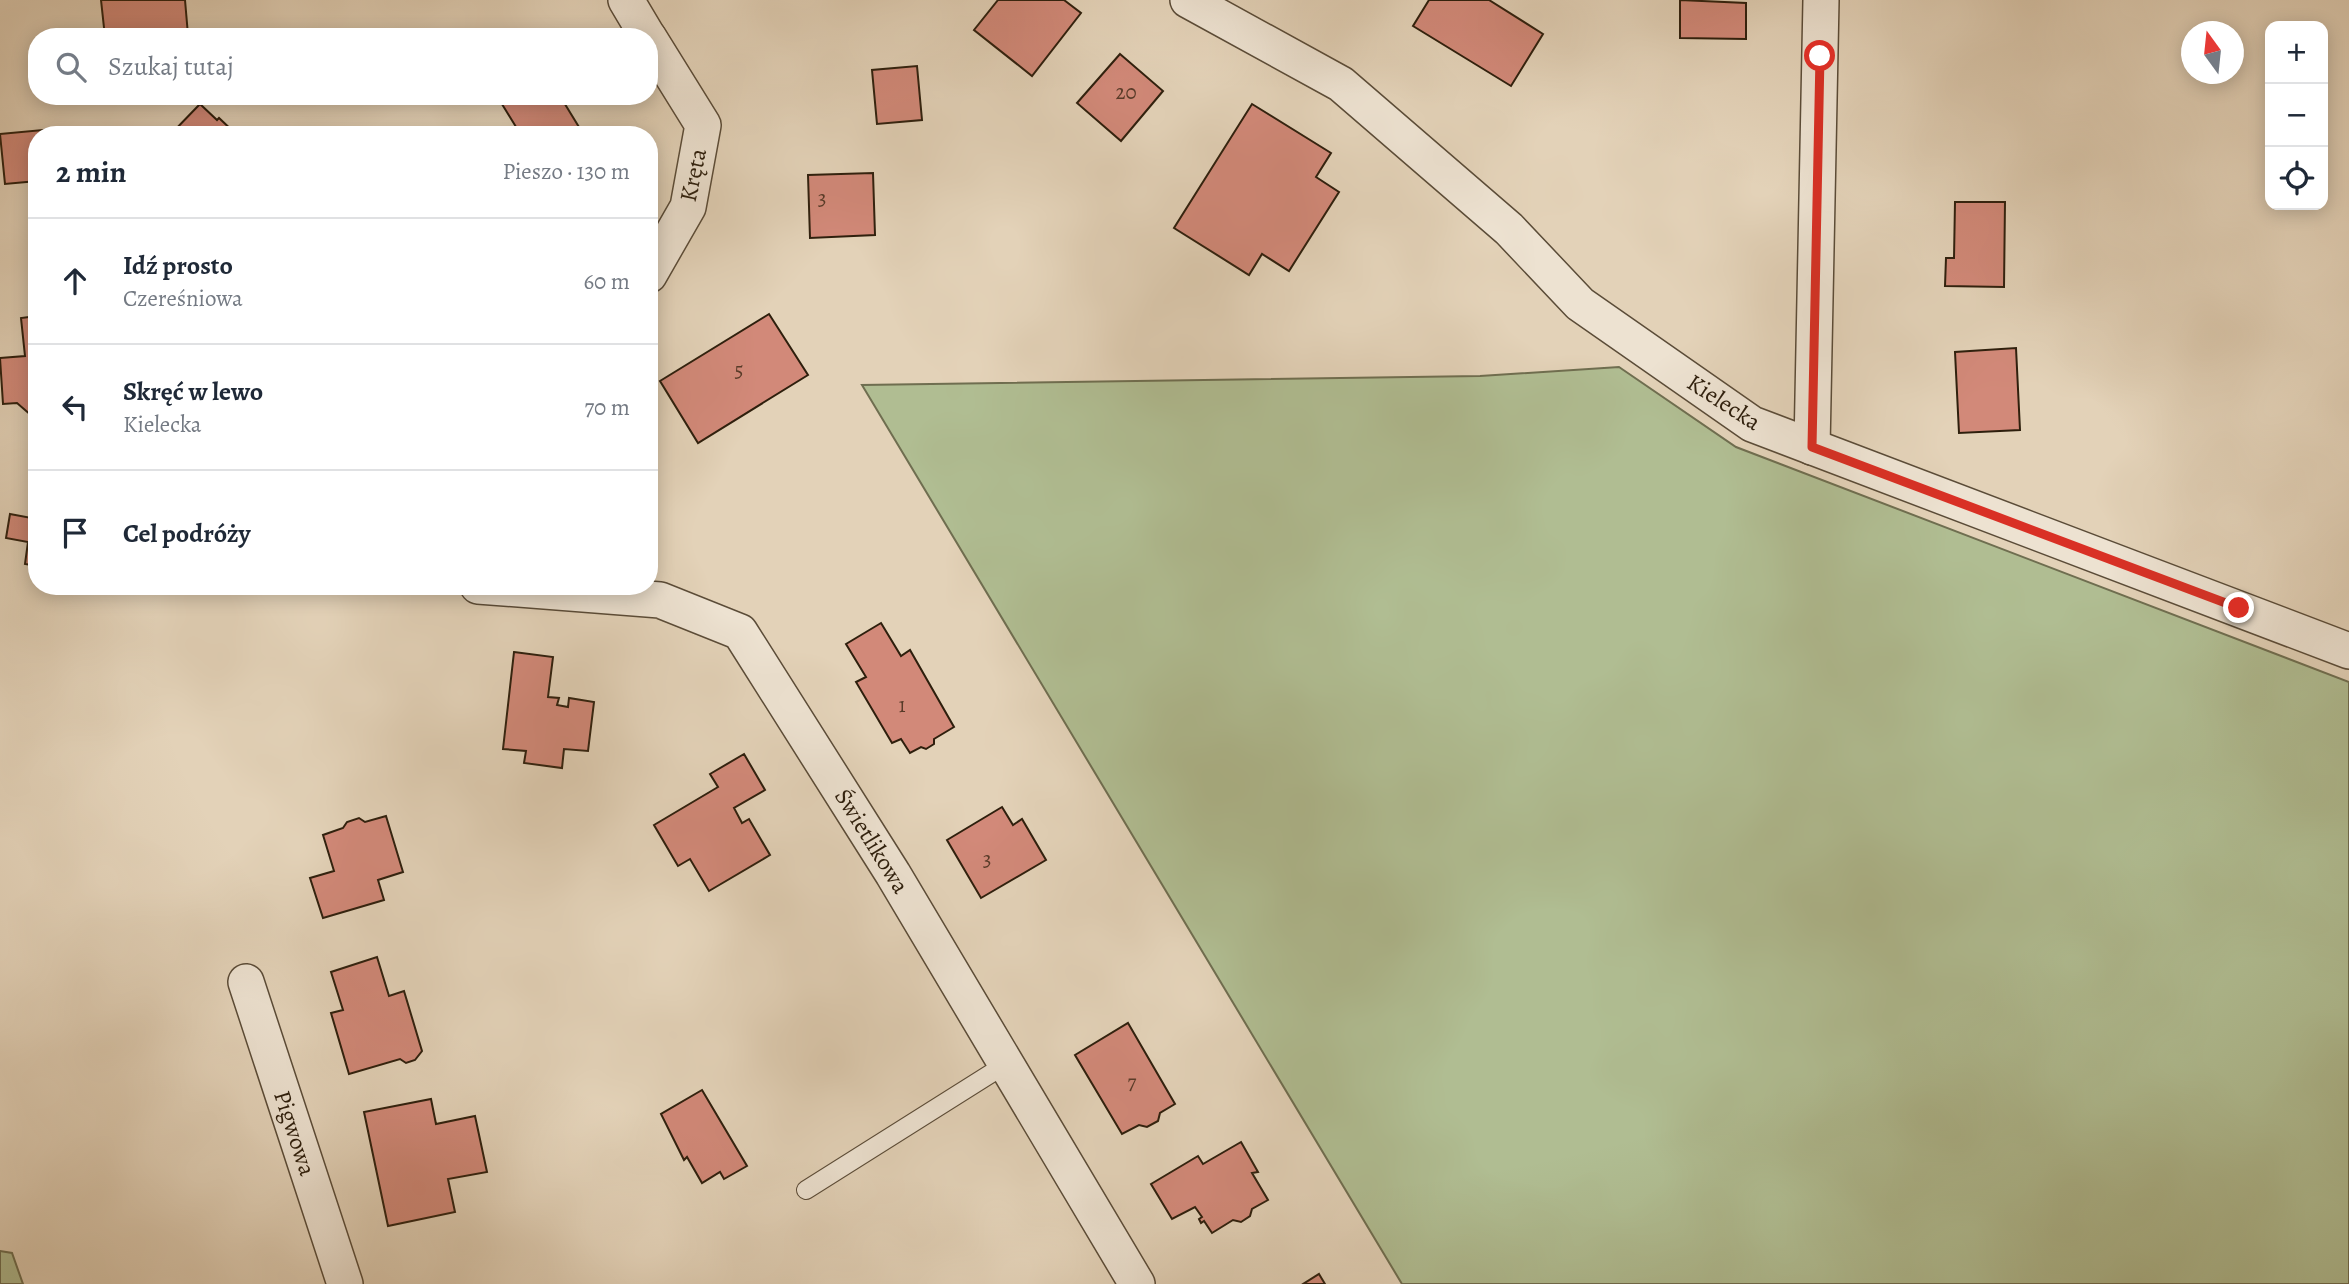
<!DOCTYPE html>
<html lang="pl">
<meta charset="utf-8">
<style>
body{margin:0;font-family:Alegreya,serif;background:#f2f2f3;color:#1f2937}
.controls{position:absolute;right:21px;top:21px;display:grid;overflow:hidden;border-radius:14px;box-shadow:0 4px 18px #0003}
.controls button{width:63px;height:63px;display:grid;place-items:center;padding:0;border:0;border-bottom:2px solid #e0e1e3;background:#fff;color:#1f2937;font:35px sans-serif}
.compass{position:absolute;left:2181px;top:21px;width:63px;height:63px;border-radius:50%;background:#fff;box-shadow:0 4px 18px #0003;rotate:345deg}
.stop{position:absolute;width:21px;height:21px;margin:-16px;border:5px solid #d93025;border-radius:50%;background:#fff}
.stop.end{background:#d93025;border-color:#fff;box-shadow:0 2px 7px #0008}
.list{margin:0;padding:0;list-style:none}
h2{display:flex;justify-content:space-between;align-items:center;height:91px;margin:0;padding:0 28px;font-size:30px}
h2 small{font-size:23px;font-weight:400;color:#747a83}
.list li{display:grid;grid-template-columns:46px 1fr auto;gap:21px;align-items:center;box-sizing:border-box;height:126px;padding:0 28px;border-top:2px solid #e0e1e3}
.list b{display:block;font-size:26px;white-space:nowrap}
.list p{margin:0;font-size:23px;white-space:nowrap;color:#747a83}
.list em{font-size:23px;font-style:normal;color:#747a83}
.icon{flex:none;width:38px;height:38px;fill:none;stroke:currentColor;stroke-width:2;stroke-linecap:round;stroke-linejoin:round}
.map{position:relative;flex:none;width:2349px;height:1284px;overflow:hidden}
.search{position:absolute;background:#fff;box-shadow:0 4px 18px #0003;left:28px;top:28px;width:630px;height:77px;display:flex;align-items:center;gap:18px;box-sizing:border-box;padding:0 24px;border-radius:28px;color:#747a83;font-size:26px}
.panel{position:absolute;background:#fff;box-shadow:0 4px 18px #0003;left:28px;top:126px;width:630px;height:469px;border-radius:28px}
.map>svg:first-child{display:block}
</style>
<div class="map">
<svg width="2349" height="1284" viewBox="0 0 2349 1284">
<rect width="100%" height="100%" fill="#e3d2b8"/>
<filter id="stains"><feTurbulence type="fractalNoise" baseFrequency=".00286" numOctaves="4"/><feColorMatrix values="0 0 0 0 .2 0 0 0 0 .09 0 0 0 0 .02 0 0 0 .5 -.17"/></filter>
<radialGradient id="worn" r=".72"><stop offset=".6" stop-color="#630" stop-opacity="0"/><stop offset="1" stop-color="#630" stop-opacity=".3"/></radialGradient>
<g fill="#b0bd92" stroke="#6f6e50" stroke-width="2">
<path d="M1619,367L1736,447L2349,682V1284H1402L862,385L1480,376Z"/>
<path d="M0,1251L12,1253L23,1284H0Z"/>
</g>
<g fill="#d28979" stroke="#2e1f0d" stroke-width="2">
<path d="M101,0H185L188,35L105,37Z"/>
<path d="M998,0H1064L1081,13L1032,76L974,30Z"/>
<path d="M1429,0H1489L1543,34L1511,86L1413,26Z"/>
<path d="M1680,0L1746,3V39L1680,38Z"/>
<path d="M1120,54L1163,91L1121,141L1077,103Z"/>
<path d="M917,66L922,120L877,124L872,70Z"/>
<path d="M497,96H560L582,132L578,135H521Z"/>
<path d="M200,104L217,120L219,118L237,135H170Z"/>
<path d="M1252,104L1331,153L1316,177L1339,192L1289,271L1262,254L1249,275L1174,228Z"/>
<path d="M75,127L76,135H37V181L5,184L0,134Z"/>
<path d="M873,173L875,235L810,238L808,175Z"/>
<path d="M1955,202H2005L2004,287L1945,286L1946,258H1954Z"/>
<path d="M769,314L808,375L698,443L660,381Z"/>
<path d="M37,316V422L33,423L32,416L17,403L3,404L0,358L25,356L21,318Z"/>
<path d="M2016,348L2020,430L1959,433L1955,352Z"/>
<path d="M10,514L37,519V566L25,564L28,542L6,538Z"/>
<path d="M881,623L901,656L910,650L954,727L934,739V744L926,749L921,747L910,753L901,739L892,743L856,682L866,677L846,644Z"/>
<path d="M514,652L553,657L548,697L559,698L557,705L568,707L569,698L594,702L588,751L564,749L562,768L524,763L526,751L503,749Z"/>
<path d="M744,754L765,790L734,808L742,823L749,819L770,855L709,891L690,859L678,866L654,825L718,787L710,774Z"/>
<path d="M1002,807L1013,825L1022,819L1046,860L981,898L947,840Z"/>
<path d="M386,816L403,872L378,880L384,900L323,918L310,878L334,871L323,835L343,828L347,822L359,818L365,822Z"/>
<path d="M377,957L389,996L404,991L422,1051L415,1060L406,1063L400,1059L349,1074L331,1013L343,1010L331,972Z"/>
<path d="M1128,1023L1175,1104L1160,1113L1158,1121L1147,1127L1139,1125L1122,1134L1075,1055Z"/>
<path d="M702,1090L747,1166L724,1179L720,1172L702,1183L687,1157L684,1160L661,1114Z"/>
<path d="M431,1099L436,1124L475,1116L487,1172L448,1179L455,1212L388,1226L364,1112Z"/>
<path d="M1241,1142L1258,1172L1252,1173L1268,1200L1252,1209L1250,1216L1241,1222L1233,1220L1212,1233L1204,1221L1201,1223L1199,1219L1202,1217L1195,1207L1172,1219L1151,1184L1198,1156L1203,1164Z"/>
<path d="M1319,1274L1325,1284H1303Z"/>
</g>
<g fill="none" stroke-linecap="round" stroke-linejoin="round">
<defs>
<path id="service" d="M806,1190L1006,1064"/>
<g id="minor">
<path d="M626,0L648,37"/>
<path d="M1188,0L1341,84L1509,229L1580,304L1752,424L2349,651"/>
<path d="M649,38L703,125L688,207L649,275"/>
<path d="M1812,447L1821,0"/>
<path d="M478,586L660,600L740,632L893,874L1137,1284"/>
<path d="M246,982L345,1284"/>
</g>
</defs>
<use href="#service" stroke="#5b4c38" stroke-width="20"/>
<use href="#minor" stroke="#5b4c38" stroke-width="38"/>
<use href="#service" stroke="#ede2d1" stroke-width="18"/>
<use href="#minor" stroke="#ede2d1" stroke-width="35"/>
</g>
<g fill="none" stroke-linecap="round" stroke-linejoin="round">
<path stroke="#d93025" stroke-width="9" d="M1820,56L1812,447L2239,608"/>
</g>
<g text-anchor="middle" stroke-width="5" stroke-linejoin="round" paint-order="stroke">
<g font-size="21" fill="#573a28">
<text x="1126" y="99">20</text>
<text x="822" y="205">3</text>
<text x="739" y="377">5</text>
<text x="902" y="712">1</text>
<text x="987" y="866">3</text>
<text x="1132" y="1089">7</text>
</g>
<g font-size="24" fill="#2e1f0d" stroke="#ede2d1">
<text transform="translate(693 175) rotate(-78)" y="8">Kręta</text>
<text transform="translate(1724 402) rotate(33)" y="8">Kielecka</text>
<text transform="translate(872 841) rotate(58)" y="8">Świetlikowa</text>
<text transform="translate(295 1133) rotate(72)" y="8">Pigwowa</text>
</g>
</g>
<rect width="100%" height="100%" filter="url(#stains)"/>
<rect width="100%" height="100%" fill="url(#worn)"/>
</svg>
<div class="controls">
<button>+</button>
<button>−</button>
<button><svg class="icon" aria-label="locate" viewBox="0 0 24 24"><circle cx="12" cy="12" r="6"/><path d="M12 2v4M12 18v4M2 12h4M18 12h4"/></svg></button>
</div>
<svg class="compass" viewBox="-18 -18 36 36"><path d="M0-13l5 13h-10z" fill="#e53935"/><path d="M0 13l5-13h-10z" fill="#747a83"/></svg>
<div class="stop" style="left:1820px;top:56px"></div>
<div class="stop end" style="left:2239px;top:608px"></div>
<div class="search"><svg class="icon" aria-label="search" viewBox="0 0 24 24"><circle cx="10" cy="10" r="6"/><path d="M15 15l6 6"/></svg>Szukaj tutaj</div>
<section class="panel">
<h2>2 min<small>Pieszo · 130 m</small></h2>
<ul class="list">
<li><svg class="icon" aria-label="ahead" viewBox="0 0 24 24"><path d="M12 20V5M6 11l6-6 6 6"/></svg><div><b>Idź prosto</b><p>Czereśniowa</p></div><em>60 m</em></li>
<li><svg class="icon" aria-label="left" viewBox="0 0 24 24"><path d="M17 20v-9H6M10 6l-5 5 5 5"/></svg><div><b>Skręć w lewo</b><p>Kielecka</p></div><em>70 m</em></li>
<li><svg class="icon" aria-label="arrive" viewBox="0 0 24 24"><path d="M6 21V4h12l-3 4 3 4H6"/></svg><div><b>Cel podróży</b></div></li>
</ul>
</section>
</div>
